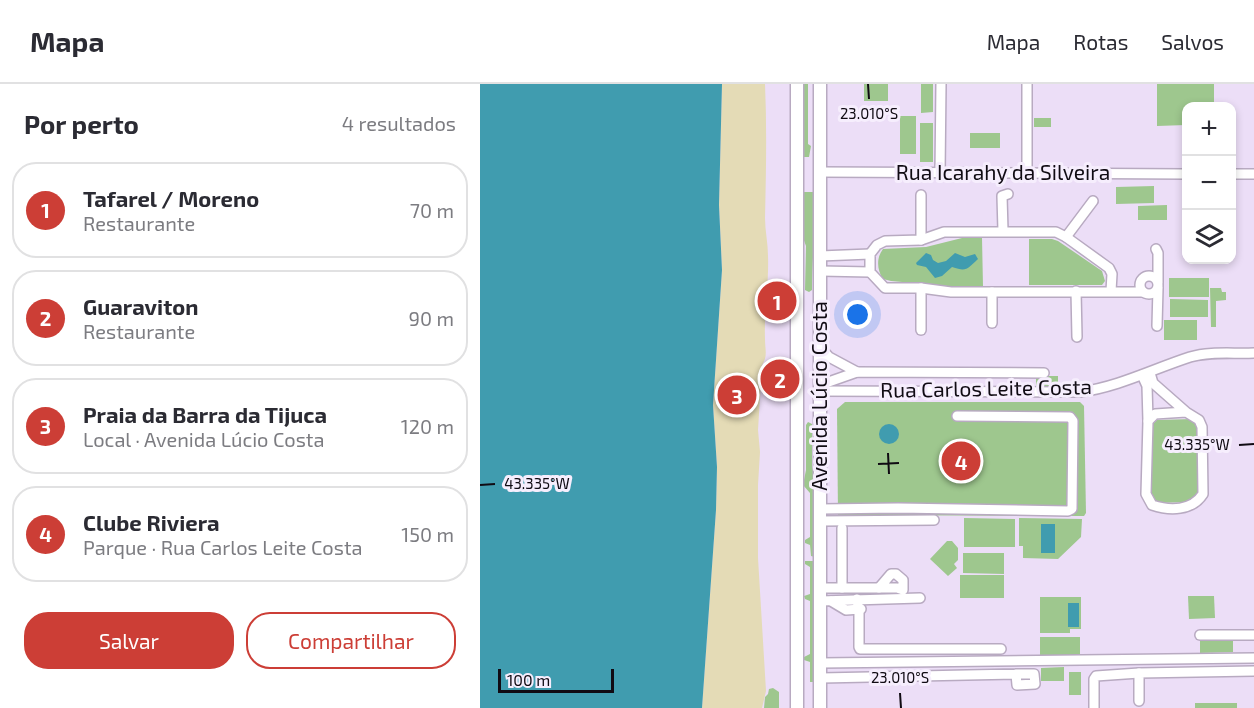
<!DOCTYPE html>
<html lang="pt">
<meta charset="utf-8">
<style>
body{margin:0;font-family:"Exo 2",sans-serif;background:#f7f7f7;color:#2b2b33}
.controls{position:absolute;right:18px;top:18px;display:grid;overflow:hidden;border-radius:12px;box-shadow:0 3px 9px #0003}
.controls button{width:54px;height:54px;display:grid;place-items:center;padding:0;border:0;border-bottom:2px solid #e1e1e2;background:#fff;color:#2b2b33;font:30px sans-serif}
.scale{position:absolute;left:18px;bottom:15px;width:116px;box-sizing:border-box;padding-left:6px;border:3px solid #100b13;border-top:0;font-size:16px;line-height:21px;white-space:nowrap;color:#100b13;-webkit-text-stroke:4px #f6eefd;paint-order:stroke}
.you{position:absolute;left:378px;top:231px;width:21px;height:21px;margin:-15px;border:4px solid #fff;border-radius:50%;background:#1a73e8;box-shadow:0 0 0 9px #1a73e833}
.badge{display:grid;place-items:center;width:39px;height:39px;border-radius:50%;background:#cc3e36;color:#fff;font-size:20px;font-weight:700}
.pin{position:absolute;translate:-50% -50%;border:3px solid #fff;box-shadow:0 2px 6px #0006}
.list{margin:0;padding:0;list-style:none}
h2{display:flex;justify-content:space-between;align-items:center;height:78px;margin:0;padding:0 24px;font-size:26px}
h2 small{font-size:20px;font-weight:400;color:#7c7c81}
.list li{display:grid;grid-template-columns:39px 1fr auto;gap:18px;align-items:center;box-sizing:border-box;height:96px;margin:0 12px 12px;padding:0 12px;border:2px solid #e1e1e2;border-radius:24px}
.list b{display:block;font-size:22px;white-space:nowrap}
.list p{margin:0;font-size:20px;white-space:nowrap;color:#7c7c81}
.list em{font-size:20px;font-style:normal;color:#7c7c81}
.actions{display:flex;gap:12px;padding:18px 24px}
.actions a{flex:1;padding:14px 0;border:2px solid #cc3e36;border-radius:24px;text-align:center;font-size:21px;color:#cc3e36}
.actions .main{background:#cc3e36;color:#fff}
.icon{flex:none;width:33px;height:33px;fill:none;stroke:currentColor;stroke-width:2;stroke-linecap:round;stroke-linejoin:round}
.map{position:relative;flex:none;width:774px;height:624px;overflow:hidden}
header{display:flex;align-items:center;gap:36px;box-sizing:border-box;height:84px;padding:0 30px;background:#fff;border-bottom:2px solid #e1e1e2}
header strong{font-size:28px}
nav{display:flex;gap:33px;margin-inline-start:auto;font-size:21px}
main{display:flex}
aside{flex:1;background:#fff}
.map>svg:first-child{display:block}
</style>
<header>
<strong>Mapa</strong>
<nav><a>Mapa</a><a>Rotas</a><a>Salvos</a></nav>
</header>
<main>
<aside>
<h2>Por perto<small>4 resultados</small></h2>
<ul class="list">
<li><span class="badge">1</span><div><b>Tafarel / Moreno</b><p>Restaurante</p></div><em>70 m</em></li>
<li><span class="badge">2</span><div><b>Guaraviton</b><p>Restaurante</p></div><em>90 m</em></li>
<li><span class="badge">3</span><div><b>Praia da Barra da Tijuca</b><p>Local · Avenida Lúcio Costa</p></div><em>120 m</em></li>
<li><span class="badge">4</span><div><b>Clube Riviera</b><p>Parque · Rua Carlos Leite Costa</p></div><em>150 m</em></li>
</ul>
<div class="actions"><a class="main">Salvar</a><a>Compartilhar</a></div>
</aside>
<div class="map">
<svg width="774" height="624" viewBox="0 0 774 624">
<rect width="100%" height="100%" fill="#ecdef7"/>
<g fill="#9ec78e">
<path d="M322,0H328V60L331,62L329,73H322Z"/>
<rect x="384" y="0" width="24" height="17"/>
<path d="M441,0H453V28L441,29Z"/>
<path d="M677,0H734V22H706V41L677,42Z"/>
<rect x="420" y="32" width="16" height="38"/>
<rect x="554" y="34" width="17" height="9"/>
<rect x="440" y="39" width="13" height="39"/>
<rect x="490" y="49" width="30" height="15"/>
<path d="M674,102V119L636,120V103Z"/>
<path d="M322,108H336C336,141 332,172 332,206L329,208L325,206L326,162L322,151Z"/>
<path d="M687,121V136H658V122Z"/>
<path d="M482,154H502L503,202H467L411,197L403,195C397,186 396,174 403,165L446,163Z"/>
<path d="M549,155H572L578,157L622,187L625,197L622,201H549Z"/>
<rect x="689" y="194" width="40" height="19"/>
<path d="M730,204H741L742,208H746V216L736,217V243H731Z"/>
<path d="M690,215L728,216V233H690Z"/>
<rect x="684" y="236" width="33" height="20"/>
<rect x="556" y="292" width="22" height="10"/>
<path d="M365,318H600L604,322L606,429L604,432L358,431L357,325Z"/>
<path d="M713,335L718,344L719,410L711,418L675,419L671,412L672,341L677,336Z"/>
<path d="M328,338L332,340V383L335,395V473L331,472L330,461L325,459V456L330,453V409L323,401L326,386V341Z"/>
<path d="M484,434L535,435V463H484Z"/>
<path d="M539,434L602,435L601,453L578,475L543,474V462H539Z"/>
<path d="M467,457H472L478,464V476L474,480L477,484L468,492L450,475Z"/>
<path d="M483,469H524V490L483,489Z"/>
<path d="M325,477H335L336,598H330V578L324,576V573L330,570V517L325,515L324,512L330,510V483L325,480Z"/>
<rect x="480" y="491" width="44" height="23"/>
<path d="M708,512H734L735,534L709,535Z"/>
<path d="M560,513H601V545H590V549H560Z"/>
<rect x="560" y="553" width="40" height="19"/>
<path d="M753,555V568L720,569V556Z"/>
<path d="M584,583V597H561V584Z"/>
<rect x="589" y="588" width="12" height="23"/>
<path d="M289,605L293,604L299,608V624H284L285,613L288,610Z"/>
<rect x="715" y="619" width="42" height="5"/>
</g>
<path fill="#e4dbb6" d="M242,0H285C287,45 286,90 285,134C285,147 288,159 288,172C289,199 284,227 285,255C285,266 288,272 282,281L278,346L280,368L278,401V474L286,607L282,624H222L236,426L237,383L233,321L242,186L239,121Z"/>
<g fill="#409caf">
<path d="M0,0H242L239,121L242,186L233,321L237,383L236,426L222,624H0Z"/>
<path d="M446,169L451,171L453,176L458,179L466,177L475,169L485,173L495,170L498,175C487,185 487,188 472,183L462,192L455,194L446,183L437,181L436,179Z"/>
<circle cx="409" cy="350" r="10"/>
<rect x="561" y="440" width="14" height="29"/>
<rect x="588" y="519" width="11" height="24"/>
</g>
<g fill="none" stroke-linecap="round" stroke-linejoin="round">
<defs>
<g id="minor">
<path d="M547,0V90"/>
<path d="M340,88L706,90"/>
<path d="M460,89L461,0"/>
<path d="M752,90H774"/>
<path d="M441,111V156"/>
<path d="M523,147L522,112L528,110"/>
<path d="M586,153L613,117"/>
<path d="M676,165L678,169V198"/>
<path d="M340,172L390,170"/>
<path d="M341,187L390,188"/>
<circle cx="669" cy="201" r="9"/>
<path d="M596,207L597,253"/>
<path d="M631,207L632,190L629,184L586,153L576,148H464L441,156L405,157L397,161L390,170V188L405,204H441L471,208H663"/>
<path d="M512,239V208"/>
<path d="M677,242L678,204"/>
<path d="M441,246V204"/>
<path d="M340,263L349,273L377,288"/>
<path d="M670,289L673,299L706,328L719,336L722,343L723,410C712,427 690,427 672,421L666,410L668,337L675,330L706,328"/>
<path d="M662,291L667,302L668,337"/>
<path d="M340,301L377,288L564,289"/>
<path d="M340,307L600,308C638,303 673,285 710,273C730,267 753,270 774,269"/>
<path d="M341,425L418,424L588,427L592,425L593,337L590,333L477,332"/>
<path d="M341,437L454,436"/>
<path d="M411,490H416L423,496V506L417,504H399Z"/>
<path d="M340,504H399"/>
<path d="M362,504V444"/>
<path d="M377,515L379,529V563L380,565H521"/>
<path d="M340,517L440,514"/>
<path d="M351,517L366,526L381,525"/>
<path d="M720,551H774"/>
<path d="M341,579L774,574"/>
<path d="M341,594L536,590H554L555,600L537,601L536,590"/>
<path d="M659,617V589L774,587"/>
<path d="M614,624V595L616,592L659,589"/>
</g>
<g id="major">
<path d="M340,0V624"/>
<path d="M317,624V0"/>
</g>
</defs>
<use href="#minor" stroke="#b8aac1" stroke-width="12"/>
<use href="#major" stroke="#b8aac1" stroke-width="15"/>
<use href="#minor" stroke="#fff" stroke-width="9"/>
<use href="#major" stroke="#fff" stroke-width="12"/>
</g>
<path fill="none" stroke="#100b13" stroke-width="2" d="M388,0L389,15M759,361L774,360M408,369L409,390M398,380L419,379M0,401L15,400M420,609L421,624"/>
<g text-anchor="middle" stroke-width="6" stroke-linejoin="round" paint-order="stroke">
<g font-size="21" fill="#100b13" stroke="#f6eefd">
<text x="523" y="96">Rua Icarahy da Silveira</text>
<text transform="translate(506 305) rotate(-1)" y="7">Rua Carlos Leite Costa</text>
<text transform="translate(340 312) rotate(-90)" y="7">Avenida Lúcio Costa</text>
</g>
</g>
<g font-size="15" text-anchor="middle" fill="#100b13" stroke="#f6eefd" stroke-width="6" stroke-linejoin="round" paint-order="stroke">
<text x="389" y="35">23.010°S</text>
<text x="717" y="366">43.335°W</text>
<text x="57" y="405">43.335°W</text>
<text x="420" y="599">23.010°S</text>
</g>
</svg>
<div class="controls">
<button>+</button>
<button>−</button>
<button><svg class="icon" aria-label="layers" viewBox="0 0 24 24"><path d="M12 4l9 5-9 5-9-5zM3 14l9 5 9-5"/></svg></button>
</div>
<div class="scale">100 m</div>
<div class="you"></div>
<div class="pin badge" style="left:297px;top:217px">1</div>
<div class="pin badge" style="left:300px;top:295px">2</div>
<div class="pin badge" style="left:257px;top:311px">3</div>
<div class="pin badge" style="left:481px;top:377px">4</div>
</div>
</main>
